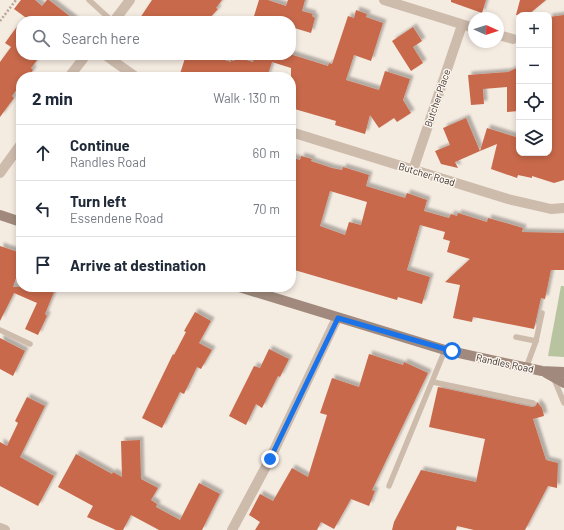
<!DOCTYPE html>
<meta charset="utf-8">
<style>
body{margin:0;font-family:Barlow,sans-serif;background:#f6f6f7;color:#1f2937}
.controls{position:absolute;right:12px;top:12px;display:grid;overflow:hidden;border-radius:8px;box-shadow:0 2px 6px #0003}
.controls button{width:36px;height:36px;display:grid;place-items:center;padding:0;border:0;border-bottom:1px solid #e0e1e3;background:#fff;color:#1f2937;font:20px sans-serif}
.compass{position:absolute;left:468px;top:12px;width:36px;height:36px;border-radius:50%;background:#fff;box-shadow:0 2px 6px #0003;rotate:93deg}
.stop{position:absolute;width:12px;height:12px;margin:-9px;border:3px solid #1a73e8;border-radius:50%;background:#fff}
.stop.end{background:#1a73e8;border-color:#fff;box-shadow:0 1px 4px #0008}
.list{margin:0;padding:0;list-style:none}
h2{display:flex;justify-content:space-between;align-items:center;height:52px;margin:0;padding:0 16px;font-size:17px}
h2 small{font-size:13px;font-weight:400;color:#747a83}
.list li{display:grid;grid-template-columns:26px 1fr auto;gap:12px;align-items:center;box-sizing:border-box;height:56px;padding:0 16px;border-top:1px solid #e0e1e3}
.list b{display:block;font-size:15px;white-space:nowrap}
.list p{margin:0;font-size:13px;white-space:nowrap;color:#747a83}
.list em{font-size:13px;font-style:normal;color:#747a83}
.icon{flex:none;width:22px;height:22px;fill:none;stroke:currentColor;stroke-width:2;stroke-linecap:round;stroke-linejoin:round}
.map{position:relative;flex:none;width:564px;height:530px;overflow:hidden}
.search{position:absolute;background:#fff;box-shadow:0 2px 6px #0003;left:16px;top:16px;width:280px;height:44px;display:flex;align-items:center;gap:10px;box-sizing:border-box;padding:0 14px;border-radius:16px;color:#747a83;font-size:15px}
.panel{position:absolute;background:#fff;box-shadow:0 2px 6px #0003;left:16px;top:72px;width:280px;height:220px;border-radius:16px}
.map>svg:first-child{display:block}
</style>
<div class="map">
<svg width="564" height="530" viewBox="0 0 564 530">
<defs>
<filter id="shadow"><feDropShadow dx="3.5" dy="-3.5" stdDeviation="1" flood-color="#0004"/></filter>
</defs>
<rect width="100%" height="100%" fill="#f4ebe1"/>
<path fill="#b8c4a0" d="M561,286H564V357L548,356Z"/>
<g fill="#c8694b" fill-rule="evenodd" filter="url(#shadow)">
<path d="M21,0H35L42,6L47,0H49L76,21H38L32,16L29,20L14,9Z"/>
<path d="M152,0H222L216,8L218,9L207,21H138Z"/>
<path d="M259,0H268L286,6L288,0H305L302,11L313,14L312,16L315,18L311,33L291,27V21H271L254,16Z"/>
<path d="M451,0H486L482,13L451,2Z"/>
<path d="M520,0H546L528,15H516Z"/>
<path d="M356,10L367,14L366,17L383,23L371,61L354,55L346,80L379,90L385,71L410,79L403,100L411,113L397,122L394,118L379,128L370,115L365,134L335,125L336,121L291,108V68L272,62L267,77H179L186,55H208L231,62V60L234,61L236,57L253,62L255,55H293L328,66L329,63L332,64L348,16L354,18Z"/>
<path d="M564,15V180L554,183L532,176V178L518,175L517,178L491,169L497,144L480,151L487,128L519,138V153H549V17Z"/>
<path d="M21,21V55H41L31,68L33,70L28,77H21V84L12,96L14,98L0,117V62L11,47L5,43Z"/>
<path d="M413,27L422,41L413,47L423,63L411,71L392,41Z"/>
<path d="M519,67V111L507,112V87L483,89L484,104L471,105L468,75L508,72Z"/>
<path d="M466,118L480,151L455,162L458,168L441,164L435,151L450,145L443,128Z"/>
<path d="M301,156L312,159L311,161L332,168L342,170L343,167L369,175L366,186L405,198L407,193L427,200L424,211L449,218L451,214L457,216L458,213L487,222L488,218L506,223L523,228L522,232L564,233V270H551L545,299L541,298L534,329L473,317L472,322L453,318L460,285L445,282L470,259L447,252L450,241L443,239L445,232L420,225L407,270L430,277L422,304L398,297L397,300L291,269V157L300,160ZM330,191L367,202L361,225L349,222L345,235L320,226Z"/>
<path d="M0,246L21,253V263L13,287H56L45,314L47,316L38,335L25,329L37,303L14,293L0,321Z"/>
<path d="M195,312L211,321L199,343L212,350L201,369L197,367L184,394L180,392L162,428L142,418L173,354L174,355L186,332L184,331Z"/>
<path d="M0,338L25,351L13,376L0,369Z"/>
<path d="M269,349L289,359L280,377L278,376L262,408L256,404L246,425L229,416L254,366L260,368Z"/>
<path d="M369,354L403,365L404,362L428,373L372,490L375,491L369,506L351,499L334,529L321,522L317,530H255L260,522L249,515L260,494L273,501L292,468L308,477L327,415L320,413L332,378L359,387Z"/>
<path d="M438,387L532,407L536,406L537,402L542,408L544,416L533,419L546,460L558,463L557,488L548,486L525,530H474L457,526L456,530H392L394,522L421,470L476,482L485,439L429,427Z"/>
<path d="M27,397L45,406L20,457L54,476L38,506L0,486V442L7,446L18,423L15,421Z"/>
<path d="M140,440L141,479L158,488L151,500L157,504L156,507L180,520L199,483L220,494L202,530H159L131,515L123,530H116L87,517L93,506L58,487L76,454L112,474L113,472L122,477L121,441Z"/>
</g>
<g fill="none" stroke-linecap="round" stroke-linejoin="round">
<path stroke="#b9a596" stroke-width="2.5" stroke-dasharray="2 2" stroke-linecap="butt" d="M0,21L16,0"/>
<g stroke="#cdbbac" stroke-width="5.5">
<path d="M89,0L112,21"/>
<path d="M0,330L30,344"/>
<path d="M516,337L536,341L542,313"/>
<path d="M526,368L536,341"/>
<path d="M554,379L564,403"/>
<path d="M433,382L533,403"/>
<path d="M389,486L445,350"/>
</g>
<g stroke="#cdbbac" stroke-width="10">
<path d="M384,0L474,28"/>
<path d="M114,21L130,0"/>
<path d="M498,35L513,39"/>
<path d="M105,55L136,77"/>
<path d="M69,77L86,55"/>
<path d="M291,132L508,199L551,209L564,208"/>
<path d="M413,170L462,25"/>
<path d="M0,173L21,144"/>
<path d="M0,528L5,530"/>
<path d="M232,530L270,459L337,318"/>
</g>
<g stroke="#a18a7d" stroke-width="10">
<path d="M0,215L21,222"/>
<path d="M239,287L445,350L542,371L564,372"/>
<path d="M546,373L564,383"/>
</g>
</g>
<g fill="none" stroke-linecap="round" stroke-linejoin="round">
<path stroke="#1a73e8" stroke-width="5" d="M270,459L338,318L452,351"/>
</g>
<g text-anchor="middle" stroke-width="3" stroke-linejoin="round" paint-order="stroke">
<g font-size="10" fill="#3b302b" stroke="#fbf5ee">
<text transform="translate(437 98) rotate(-71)" y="4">Butcher Place</text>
<text transform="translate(427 174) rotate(17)" y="4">Butcher Road</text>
<text transform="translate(505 363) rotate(12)" y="4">Randles Road</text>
</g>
</g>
</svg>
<div class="controls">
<button>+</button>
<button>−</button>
<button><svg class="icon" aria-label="locate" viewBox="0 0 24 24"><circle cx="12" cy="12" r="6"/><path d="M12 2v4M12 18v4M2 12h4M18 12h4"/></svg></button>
<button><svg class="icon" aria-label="layers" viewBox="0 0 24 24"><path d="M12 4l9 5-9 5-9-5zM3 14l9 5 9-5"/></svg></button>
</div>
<svg class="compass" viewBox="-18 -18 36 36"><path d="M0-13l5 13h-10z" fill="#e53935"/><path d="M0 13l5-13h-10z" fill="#747a83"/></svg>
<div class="stop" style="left:452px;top:351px"></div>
<div class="stop end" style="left:270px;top:459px"></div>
<div class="search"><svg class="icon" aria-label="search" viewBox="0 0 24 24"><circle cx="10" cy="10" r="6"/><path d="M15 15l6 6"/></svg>Search here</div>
<section class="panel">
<h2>2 min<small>Walk · 130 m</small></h2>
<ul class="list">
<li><svg class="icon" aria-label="ahead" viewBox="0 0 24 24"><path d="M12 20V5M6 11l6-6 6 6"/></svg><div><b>Continue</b><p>Randles Road</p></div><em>60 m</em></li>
<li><svg class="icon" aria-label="left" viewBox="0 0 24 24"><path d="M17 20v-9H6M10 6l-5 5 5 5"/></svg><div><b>Turn left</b><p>Essendene Road</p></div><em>70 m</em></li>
<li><svg class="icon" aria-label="arrive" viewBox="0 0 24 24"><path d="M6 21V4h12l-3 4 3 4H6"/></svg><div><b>Arrive at destination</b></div></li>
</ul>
</section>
</div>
